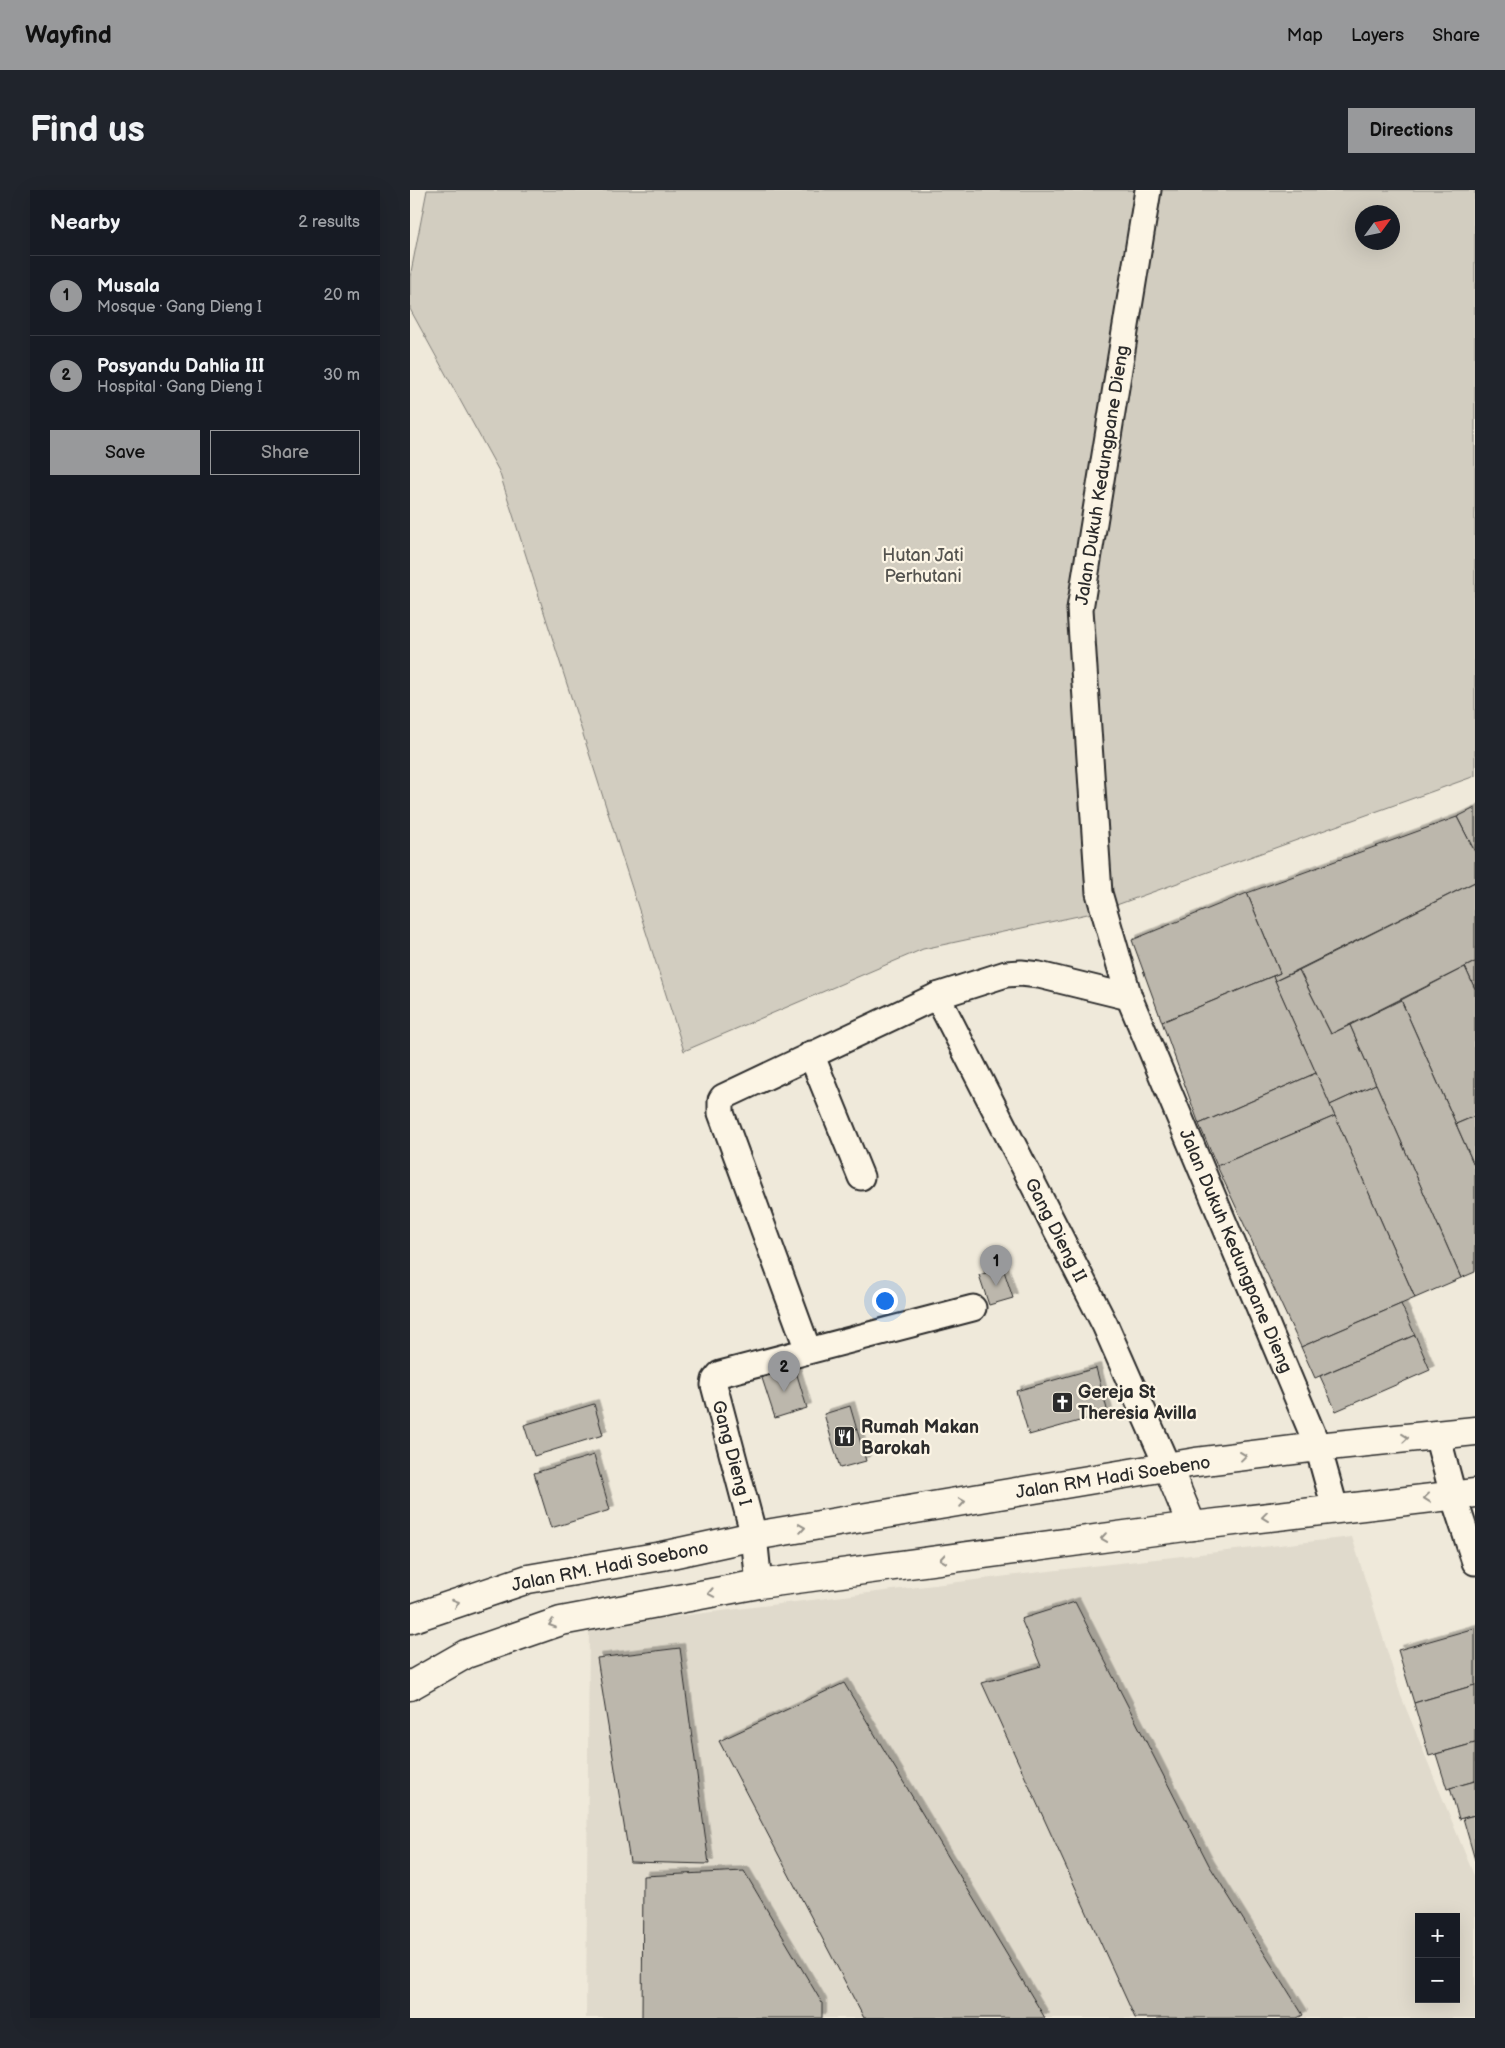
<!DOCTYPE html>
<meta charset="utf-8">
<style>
body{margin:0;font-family:"Balsamiq Sans",sans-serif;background:#20242c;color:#f1f3f6}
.controls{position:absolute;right:15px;bottom:15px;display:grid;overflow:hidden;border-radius:0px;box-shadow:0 5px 20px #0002}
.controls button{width:45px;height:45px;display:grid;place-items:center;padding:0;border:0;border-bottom:1px solid #363941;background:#171b24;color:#f1f3f6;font:25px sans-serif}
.compass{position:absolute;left:945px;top:15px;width:45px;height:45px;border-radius:50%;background:#171b24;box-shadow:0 5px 20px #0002;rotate:57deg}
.you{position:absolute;left:474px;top:1110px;width:18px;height:18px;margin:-12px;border:4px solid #fff;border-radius:50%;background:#1a73e8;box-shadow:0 0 0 8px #1a73e833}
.badge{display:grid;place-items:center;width:32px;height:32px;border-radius:50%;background:#98999b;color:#111;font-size:16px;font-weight:700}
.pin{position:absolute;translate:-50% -41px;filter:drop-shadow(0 1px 2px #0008)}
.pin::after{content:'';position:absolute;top:26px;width:18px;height:15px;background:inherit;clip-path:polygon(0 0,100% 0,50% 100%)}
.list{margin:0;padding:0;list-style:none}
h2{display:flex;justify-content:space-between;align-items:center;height:65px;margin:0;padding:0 20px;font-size:21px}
h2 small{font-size:16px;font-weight:400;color:#9ea1a6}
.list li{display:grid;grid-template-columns:32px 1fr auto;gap:15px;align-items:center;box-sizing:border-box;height:80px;padding:0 20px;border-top:1px solid #363941}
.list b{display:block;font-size:19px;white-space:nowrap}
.list p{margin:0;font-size:16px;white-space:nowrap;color:#9ea1a6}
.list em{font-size:16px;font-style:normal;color:#9ea1a6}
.actions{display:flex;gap:10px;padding:15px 20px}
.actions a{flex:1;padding:11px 0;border:1px solid #98999b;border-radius:0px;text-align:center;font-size:18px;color:#98999b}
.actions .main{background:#98999b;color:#111}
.map{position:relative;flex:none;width:1065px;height:1828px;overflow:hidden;border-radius:0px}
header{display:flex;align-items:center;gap:30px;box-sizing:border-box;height:70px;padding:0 25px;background:#98999b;color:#111}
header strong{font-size:24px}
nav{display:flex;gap:28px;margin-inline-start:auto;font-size:18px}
.intro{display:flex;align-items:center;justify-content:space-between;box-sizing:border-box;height:120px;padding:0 30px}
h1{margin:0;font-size:35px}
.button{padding:12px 22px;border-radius:0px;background:#98999b;color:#111;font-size:18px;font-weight:700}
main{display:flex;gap:30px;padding:0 30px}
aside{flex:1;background:#171b24;border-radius:0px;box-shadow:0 5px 20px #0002}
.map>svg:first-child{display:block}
</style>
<header>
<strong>Wayfind</strong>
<nav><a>Map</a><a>Layers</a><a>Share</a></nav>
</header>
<div class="intro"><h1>Find us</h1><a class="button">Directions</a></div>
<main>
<aside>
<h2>Nearby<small>2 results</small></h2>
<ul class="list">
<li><span class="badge">1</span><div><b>Musala</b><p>Mosque · Gang Dieng I</p></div><em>20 m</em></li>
<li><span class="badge">2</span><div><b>Posyandu Dahlia III</b><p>Hospital · Gang Dieng I</p></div><em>30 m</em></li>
</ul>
<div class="actions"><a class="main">Save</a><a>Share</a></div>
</aside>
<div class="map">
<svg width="1065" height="1828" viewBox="0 0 1065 1828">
<defs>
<filter id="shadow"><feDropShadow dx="4.5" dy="-4.5" stdDeviation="0" flood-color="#0004"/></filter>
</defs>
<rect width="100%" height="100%" fill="#efe9da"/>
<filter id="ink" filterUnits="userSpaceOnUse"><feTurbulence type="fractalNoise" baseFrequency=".02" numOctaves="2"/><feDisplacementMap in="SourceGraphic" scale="10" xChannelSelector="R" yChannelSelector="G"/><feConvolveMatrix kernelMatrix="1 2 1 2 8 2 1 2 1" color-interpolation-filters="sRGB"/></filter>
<g filter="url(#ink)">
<path fill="#e0dacc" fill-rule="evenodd" d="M942,1347L991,1506L1065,1688V1828H176L179,1437L656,1379ZM1009,1727H1046V1809H1009Z"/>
<path fill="#d2cdc0" stroke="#7e7c76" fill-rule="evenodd" d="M17,0H1065V586L687,722L513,759L274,861L89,281L0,119V87ZM952,22H982V52H952Z"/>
<g fill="#bcb7ac" stroke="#2b2b2b" filter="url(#shadow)">
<path d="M1065,618V662L1047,627Z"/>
<path d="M1047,627L1065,662V692L865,791L863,786L870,783L837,703Z"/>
<path d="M1065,692V772L921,844L889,780Z"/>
<path d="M837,703L870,783L752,832L722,750Z"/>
<path d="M1065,772V799L1055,777Z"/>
<path d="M1055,777L1065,799V926L1046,934L991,810Z"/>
<path d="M889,780L921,844L940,835L966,894L920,915L865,791Z"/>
<path d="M863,786L906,883L789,934L752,832Z"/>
<path d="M991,810L1065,977V1082L1051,1088L940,835Z"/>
<path d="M906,883L925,926L807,976L789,934Z"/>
<path d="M966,894L1051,1088L1005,1108L920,915Z"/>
<path d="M925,926L1005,1108L891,1157L807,976Z"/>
<path d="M1065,926V977L1046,934Z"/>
<path d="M593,1078L603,1108L579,1115L569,1085Z"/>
<path d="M991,1114L1005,1145L905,1188L891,1157Z"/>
<path d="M1005,1145L1020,1180L926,1221L910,1186Z"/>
<path d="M384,1175L397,1218L365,1228L351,1185Z"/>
<path d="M686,1178L698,1223L619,1245L606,1201Z"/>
<path d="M184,1214L193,1245L124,1266L114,1235Z"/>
<path d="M440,1216L456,1271L430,1278L414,1224Z"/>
<path d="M184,1265L200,1320L141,1338L124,1283Z"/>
<path d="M665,1412L799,1675L893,1825L887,1828H725L572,1493L631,1476L611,1429Z"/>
<path d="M1065,1438V1495L1004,1513L988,1460Z"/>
<path d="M270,1458L299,1674L220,1672L187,1468Z"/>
<path d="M434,1493L635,1828H454L309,1551Z"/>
<path d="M1065,1495V1553L1019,1566L1004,1513Z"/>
<path d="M1065,1553V1591L1037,1599L1026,1564Z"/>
<path d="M1065,1591V1625L1049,1629L1040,1598Z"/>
<path d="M1065,1625V1670L1053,1628Z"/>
<path d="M334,1681L412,1813V1828H232L233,1686Z"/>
</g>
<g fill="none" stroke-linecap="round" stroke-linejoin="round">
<defs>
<g id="minor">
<path d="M738,0L670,419L689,703L719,807L908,1257L925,1318"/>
<path d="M527,806L695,1135L758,1278"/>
<path d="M401,864L451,987"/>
<path d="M398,1160L311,923V910L313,907L527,806L596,784L611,783L629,785L719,807"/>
<path d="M1027,1245L1043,1305L1065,1372"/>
<path d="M349,1394L344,1346L304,1195L305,1190L310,1184L563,1118"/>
</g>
<g id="primary">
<path d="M758,1278L782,1336"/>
<path d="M0,1429L118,1389L252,1366L344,1346L786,1272L908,1257L1065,1241"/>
<path d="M0,1496L56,1464L151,1431L349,1394L782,1336L1065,1303"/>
</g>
</defs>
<use href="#minor" stroke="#2b2b2b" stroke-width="29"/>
<use href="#primary" stroke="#2b2b2b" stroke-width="31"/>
<use href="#minor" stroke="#fcf5e5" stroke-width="25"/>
<use href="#primary" stroke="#fcf5e5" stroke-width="28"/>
</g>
<defs><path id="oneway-chevron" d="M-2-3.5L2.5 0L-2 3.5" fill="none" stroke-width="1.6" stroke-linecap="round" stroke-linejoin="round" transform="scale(1.25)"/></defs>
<g stroke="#949088">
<use href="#oneway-chevron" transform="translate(995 1248) rotate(-6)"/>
<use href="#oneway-chevron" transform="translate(833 1266) rotate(-7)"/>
<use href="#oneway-chevron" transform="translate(1017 1308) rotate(174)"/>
<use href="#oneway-chevron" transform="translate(552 1312) rotate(-9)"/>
<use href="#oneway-chevron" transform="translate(855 1327) rotate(173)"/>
<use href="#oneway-chevron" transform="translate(392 1338) rotate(-9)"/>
<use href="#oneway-chevron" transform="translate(694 1348) rotate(172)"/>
<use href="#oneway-chevron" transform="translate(533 1369) rotate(172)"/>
<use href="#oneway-chevron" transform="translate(301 1403) rotate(169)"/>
<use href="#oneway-chevron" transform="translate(46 1413) rotate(-19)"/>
<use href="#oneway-chevron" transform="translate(142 1434) rotate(161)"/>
</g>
</g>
<defs>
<symbol id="church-square" viewBox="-11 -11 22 22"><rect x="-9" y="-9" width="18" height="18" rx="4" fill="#2b2b2b" stroke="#fcf5e5"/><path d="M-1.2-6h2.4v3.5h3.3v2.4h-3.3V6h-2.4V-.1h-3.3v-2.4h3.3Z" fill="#fff"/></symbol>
<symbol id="restaurant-square" viewBox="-11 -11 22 22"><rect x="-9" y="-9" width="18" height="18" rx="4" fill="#2b2b2b" stroke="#fcf5e5"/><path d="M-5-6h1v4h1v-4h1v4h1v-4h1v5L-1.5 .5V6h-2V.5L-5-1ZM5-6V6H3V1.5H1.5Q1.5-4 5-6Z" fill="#fff"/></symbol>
</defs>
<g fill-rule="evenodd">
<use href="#church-square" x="640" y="1200" width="25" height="25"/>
<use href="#restaurant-square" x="422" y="1234" width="25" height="25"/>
</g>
<g text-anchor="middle" stroke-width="4.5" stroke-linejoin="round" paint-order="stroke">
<g font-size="18" fill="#2b2b2b" stroke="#fcf5e5">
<text transform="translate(692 285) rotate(-81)" y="6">Jalan Dukuh Kedungpane Dieng</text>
<text transform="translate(646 1040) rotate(63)" y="6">Gang Dieng II</text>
<text transform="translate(826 1061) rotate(67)" y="6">Jalan Dukuh Kedungpane Dieng</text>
<text transform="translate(322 1263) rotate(75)" y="6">Gang Dieng I</text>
<text transform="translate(703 1287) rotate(-9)" y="6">Jalan RM Hadi Soebeno</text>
<text transform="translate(200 1376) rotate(-11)" y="6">Jalan RM. Hadi Soebono</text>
</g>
<g font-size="18" fill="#555450" stroke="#fcf5e5">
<text x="513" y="371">Hutan Jati<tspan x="513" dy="21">Perhutani</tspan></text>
</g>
<g font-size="18" font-weight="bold" fill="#2b2b2b" stroke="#fcf5e5" text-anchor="start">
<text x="668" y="1208">Gereja St<tspan x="668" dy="21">Theresia Avilla</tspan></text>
<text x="451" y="1243">Rumah Makan<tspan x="451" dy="21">Barokah</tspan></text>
</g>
</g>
</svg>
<div class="controls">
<button>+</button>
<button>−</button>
</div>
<svg class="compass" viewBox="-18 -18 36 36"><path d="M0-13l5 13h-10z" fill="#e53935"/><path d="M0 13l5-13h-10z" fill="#9ea1a6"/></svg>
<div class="you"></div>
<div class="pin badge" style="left:586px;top:1096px">1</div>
<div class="pin badge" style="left:374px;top:1202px">2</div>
</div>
</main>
